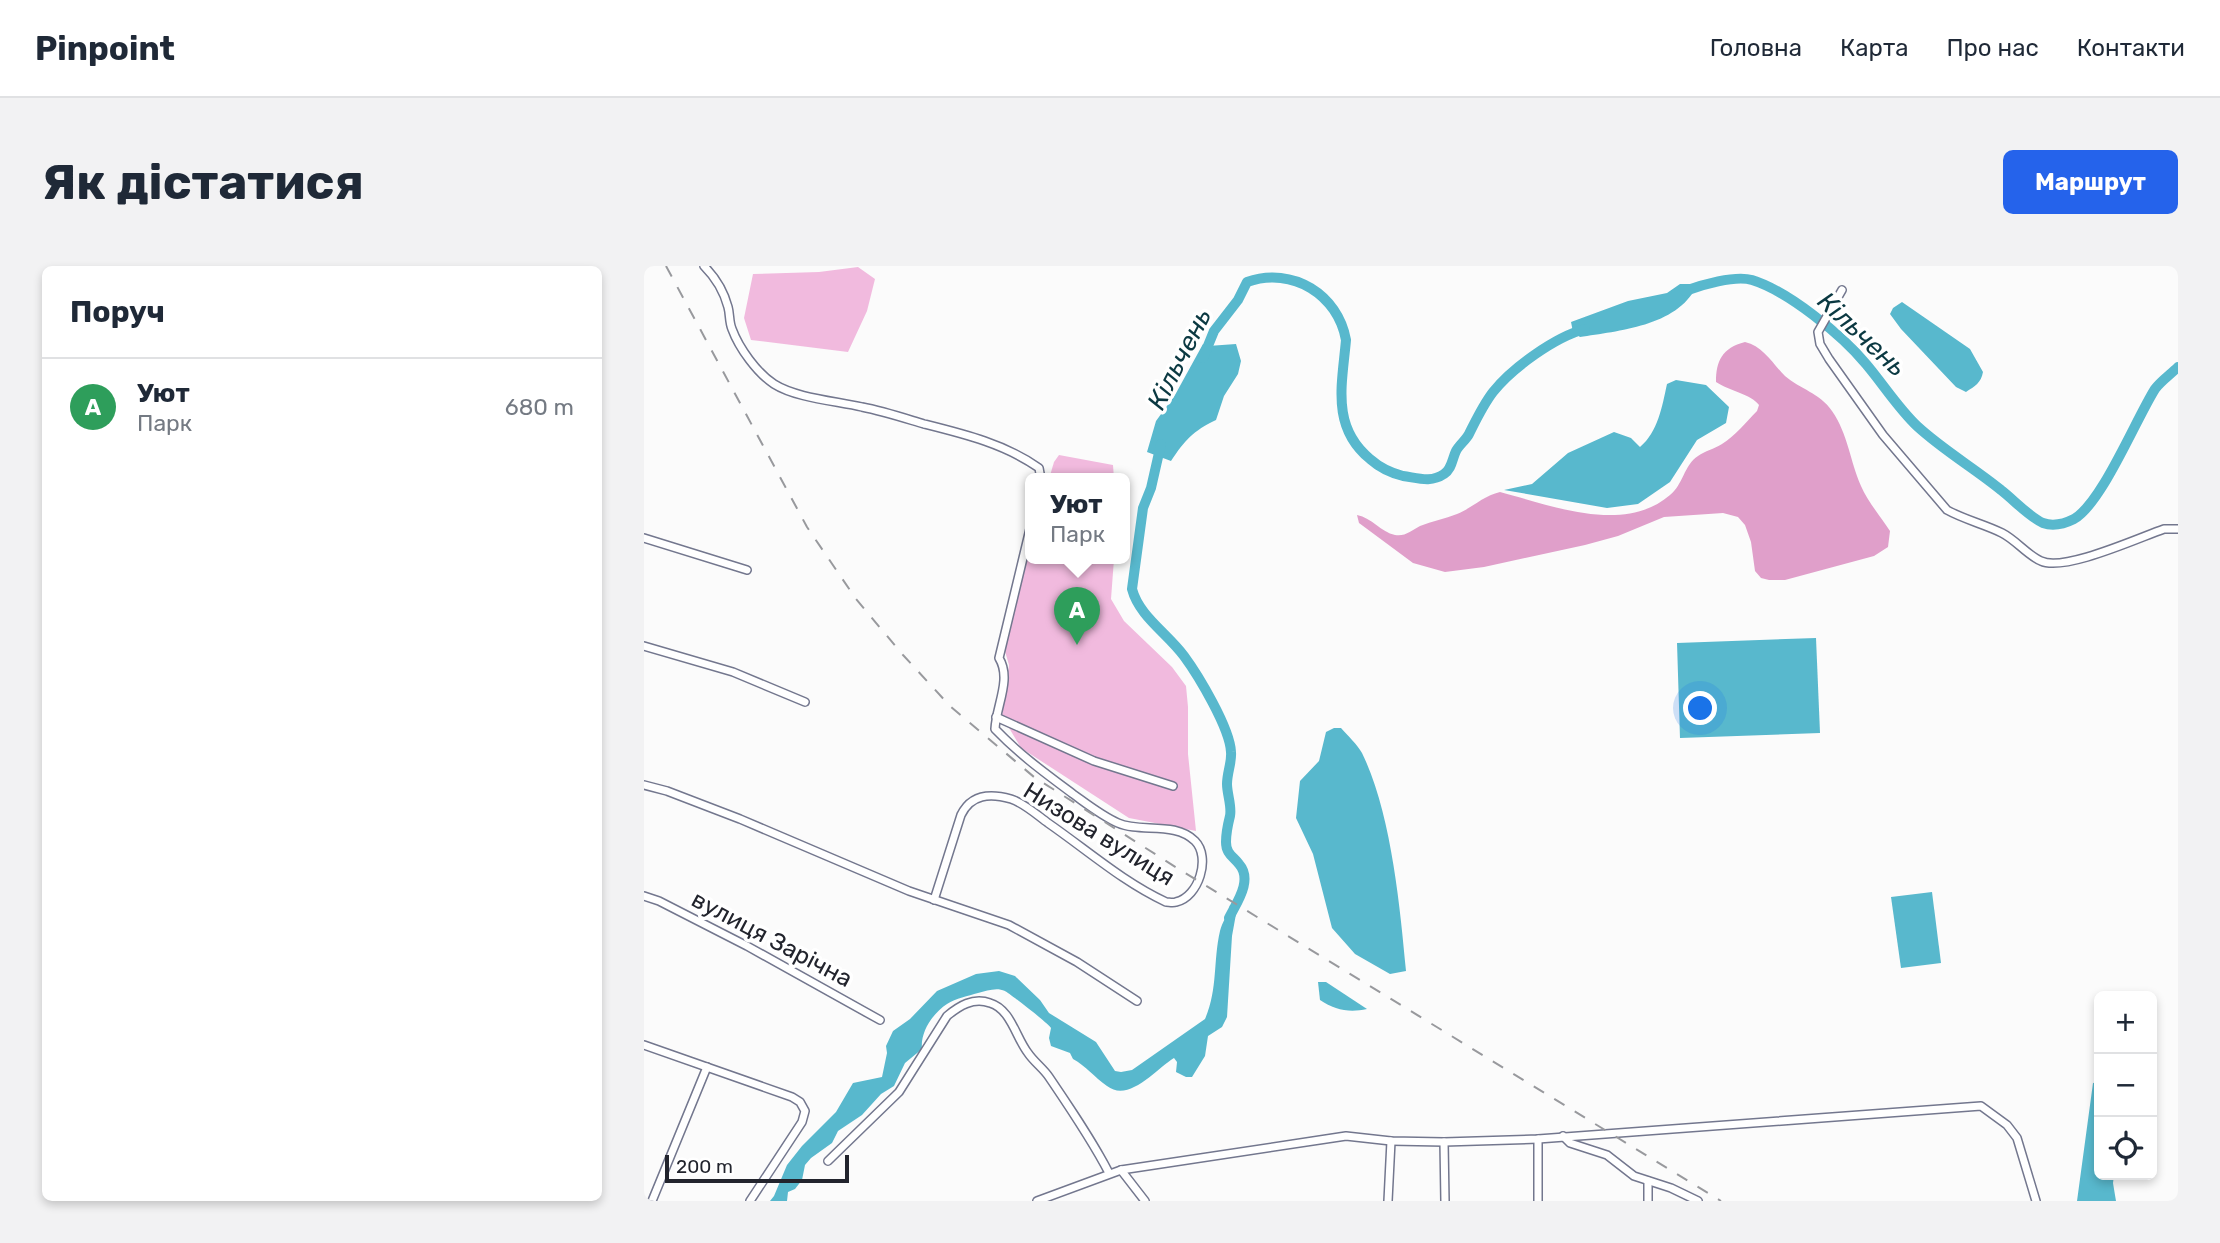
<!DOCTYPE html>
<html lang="uk">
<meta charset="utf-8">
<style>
body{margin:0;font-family:Rubik,sans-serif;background:#f2f2f3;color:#1f2937}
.controls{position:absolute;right:21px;bottom:21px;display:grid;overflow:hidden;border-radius:10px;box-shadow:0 4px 10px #0003}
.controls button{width:63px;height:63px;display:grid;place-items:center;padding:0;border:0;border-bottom:2px solid #e0e1e3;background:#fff;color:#1f2937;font:35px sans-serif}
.scale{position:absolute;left:21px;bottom:18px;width:184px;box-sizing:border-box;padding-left:7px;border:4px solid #22242d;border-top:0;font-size:19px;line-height:24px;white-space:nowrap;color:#22242d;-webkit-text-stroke:5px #fff;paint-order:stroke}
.you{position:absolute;left:1057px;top:443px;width:24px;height:24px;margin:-18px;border:5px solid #fff;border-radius:50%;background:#1a73e8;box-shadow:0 0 0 10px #1a73e833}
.badge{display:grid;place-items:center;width:46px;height:46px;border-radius:50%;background:#2563eb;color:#fff;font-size:23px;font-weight:700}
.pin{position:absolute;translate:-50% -58px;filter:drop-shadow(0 2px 4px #0008)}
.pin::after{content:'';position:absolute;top:37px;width:24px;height:21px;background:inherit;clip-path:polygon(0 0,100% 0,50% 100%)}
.popup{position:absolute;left:381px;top:207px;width:105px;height:91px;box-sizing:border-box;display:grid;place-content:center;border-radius:10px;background:#fff;filter:drop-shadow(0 2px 5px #0005);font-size:23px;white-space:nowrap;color:#747a83}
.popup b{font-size:26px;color:#1f2937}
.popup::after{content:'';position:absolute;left:50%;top:100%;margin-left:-14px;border:14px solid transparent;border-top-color:#fff}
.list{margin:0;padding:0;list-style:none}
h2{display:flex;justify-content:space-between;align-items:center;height:91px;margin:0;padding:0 28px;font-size:30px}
h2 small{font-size:23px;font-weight:400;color:#747a83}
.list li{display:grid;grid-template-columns:46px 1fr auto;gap:21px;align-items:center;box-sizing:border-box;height:98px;padding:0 28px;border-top:2px solid #e0e1e3}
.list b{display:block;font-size:26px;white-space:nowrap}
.list p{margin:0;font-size:23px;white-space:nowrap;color:#747a83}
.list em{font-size:23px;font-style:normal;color:#747a83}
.icon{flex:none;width:38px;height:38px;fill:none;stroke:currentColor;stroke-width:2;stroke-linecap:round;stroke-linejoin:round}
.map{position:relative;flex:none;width:1534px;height:935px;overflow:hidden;border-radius:10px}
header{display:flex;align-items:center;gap:42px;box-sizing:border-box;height:98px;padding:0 35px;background:#fff;border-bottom:2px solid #e0e1e3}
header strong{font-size:33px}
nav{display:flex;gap:38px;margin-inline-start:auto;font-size:24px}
.intro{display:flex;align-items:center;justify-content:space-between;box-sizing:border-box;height:168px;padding:0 42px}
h1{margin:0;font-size:49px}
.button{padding:18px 32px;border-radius:10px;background:#2563eb;color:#fff;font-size:24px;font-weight:700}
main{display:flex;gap:42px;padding:0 42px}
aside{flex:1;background:#fff;border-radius:10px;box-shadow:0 4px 10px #0003}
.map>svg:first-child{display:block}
</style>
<header>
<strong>Pinpoint</strong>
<nav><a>Головна</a><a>Карта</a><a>Про нас</a><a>Контакти</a></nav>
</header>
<div class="intro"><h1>Як дістатися</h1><a class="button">Маршрут</a></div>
<main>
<aside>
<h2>Поруч<small></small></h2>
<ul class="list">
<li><span class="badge" style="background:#2e9e5b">A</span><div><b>Уют</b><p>Парк</p></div><em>680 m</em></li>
</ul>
</aside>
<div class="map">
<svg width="1534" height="935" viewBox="0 0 1534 935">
<rect width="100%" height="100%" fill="#fbfbfb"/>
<g fill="#f1bade">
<path d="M214,1L231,13L223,45L204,86L107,74L100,52L109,8L175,6Z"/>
<path d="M415,189L469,199L470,213H405L410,196Z"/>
<path d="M386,282V293H470L467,333L480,355L528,401L542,420L544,441V488L552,565L485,552L377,482L358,450L365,399L360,382Z"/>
</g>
<path fill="#e09fca" d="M1101,76C1119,80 1128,97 1141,110C1156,123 1176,127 1188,145C1204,168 1206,195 1217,220C1224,236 1237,251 1246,265L1244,281L1230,290L1141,314H1125L1117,312L1111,305L1107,276L1101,259L1094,251L1079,247L1020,251L974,270L941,279L840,301L801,306L769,297L715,257L713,249C728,252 737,266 751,269C761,271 768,264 776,260C788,255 801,253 813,248C828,242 839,230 856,226C906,239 980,269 1026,229C1039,219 1040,199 1054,190C1061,185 1070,183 1078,178C1091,170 1102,156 1113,145L1115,139C1107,128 1085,125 1072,116C1072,95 1078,82 1101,76Z"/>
<g fill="#58b8cd">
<path d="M1036,18H1048L1052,21C1033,60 974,65 936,71L929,66L927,56L984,35L1023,27Z"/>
<path d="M1258,36L1326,83L1339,106C1337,117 1331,120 1322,126L1312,121L1257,63L1246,48L1249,42Z"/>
<path d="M559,78L564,80L592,78L597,95L594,108L580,130L572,154C549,165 541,174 527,195L503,186L512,155L531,129Z"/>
<path d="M1032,114L1062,119L1085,141L1082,157L1053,174L1026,216L994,238L963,242L860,224L888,218L924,187L970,166L987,172L996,181C1014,166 1018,141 1023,118Z"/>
<path d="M1172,372L1176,467L1036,472L1033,377Z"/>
<path d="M690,462H697C704,470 713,478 718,487C747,546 756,640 762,705L746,708L711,688L688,662L669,588L652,552L656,515L675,495L682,466Z"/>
<path d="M1288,626L1297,697L1257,702L1247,631Z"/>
<path d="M586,639L590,642L592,648L588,670L583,751L578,761L564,770L561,790L548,811H542L532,806L533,796L530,792C512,803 485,837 463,820C450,811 442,800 429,793L426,787L407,780L405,772L407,762C405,758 365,727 361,725C352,721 343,725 334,727C324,730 312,732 303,738C289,747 276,766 278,783L261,797L250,820L237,828L218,849L194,865L188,877L167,892L161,899L158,914L151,923L144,926L143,935H126L130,930L143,899L158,880L192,846L209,817L238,811L243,787L242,780L249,765L266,753L293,725L332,708L355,705L371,710L396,734L405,747L452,776L471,805L477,806L488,804L561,753C574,723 569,695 576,665C578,656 584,649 586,639Z"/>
<path d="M674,716H682L723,743C705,747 691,744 676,734Z"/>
<path d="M1455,816V909H1470L1469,917L1472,935H1433L1449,817Z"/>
</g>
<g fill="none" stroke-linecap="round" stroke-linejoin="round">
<g stroke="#58b8cd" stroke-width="10">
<path d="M1041,25C1057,19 1091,9 1108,14C1144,25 1198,69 1222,98C1239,118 1254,142 1273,160C1299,184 1330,202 1357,224C1370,234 1384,250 1399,257C1410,261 1420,258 1430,253C1458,237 1492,153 1511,123C1517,115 1527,108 1534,101"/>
<path d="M559,92L570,65L594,34L603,16C649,0 694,29 702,74C698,119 687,161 726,193C735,201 747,207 759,210C774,212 787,217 800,208C808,203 808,193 812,185C815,179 822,174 825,168C832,154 839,139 849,126C868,102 911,71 941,63"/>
<path d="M517,178L507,222L499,242L488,323C495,350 523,367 540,390C554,409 586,462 587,486C588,496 583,507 583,518C583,528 588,540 586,550C584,558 582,567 582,576C582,588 589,590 595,598C609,614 593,636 585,652"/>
</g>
<defs>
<g id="minor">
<path d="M60,0C71,11 80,26 84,41C86,48 85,56 88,63C95,82 113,107 130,118C152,132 192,135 218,141C239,145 260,152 280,158C320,168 361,178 395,202L397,213"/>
<path d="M1198,24L1174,66L1176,78L1185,93L1239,169L1303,244C1321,254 1340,258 1358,267C1372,274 1383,289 1397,295C1420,306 1494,272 1520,263H1534"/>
<path d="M0,272L103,304"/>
<path d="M0,380L89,406L161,436"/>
<path d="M352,451L450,495L529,520"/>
<path d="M0,519L23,525L96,553L265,625L365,659L433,696L493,735"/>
<path d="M0,630L15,635L103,680L236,754"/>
<path d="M290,634L317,549C327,528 346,527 367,533C380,537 393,549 404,557C443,584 479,616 522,636C525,636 529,637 532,636C555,631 567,591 551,575C531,555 496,567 474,557C458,550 443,538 429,528C401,507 376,489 351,463C352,440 368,413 355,392L386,263"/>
<path d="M0,779L148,831L156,836L161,845L158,856L106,935"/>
<path d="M919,870L926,877L963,889L990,910L1027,922L1054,935"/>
<path d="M800,876L801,935"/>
<path d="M184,895L255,826L303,750C315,740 329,731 346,737C367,743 372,772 384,787C390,796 399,802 405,811C426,842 448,874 465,907"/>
<path d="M477,904L501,935"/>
<path d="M8,935L63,801"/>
<path d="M393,935L477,904L702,870L747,875L800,876L894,873L1337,840L1363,859L1373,872L1392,935"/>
<path d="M744,935L747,875"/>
<path d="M894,935V873"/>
<path d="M1004,935V915"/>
</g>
</defs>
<use href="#minor" stroke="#73778e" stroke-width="10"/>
<use href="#minor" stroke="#fff" stroke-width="7"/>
<path stroke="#98999d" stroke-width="2" stroke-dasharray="12 12" stroke-linecap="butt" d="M22,0L163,261L212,333L259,389L306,440L390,511L533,602L1077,935"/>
</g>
<g text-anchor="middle" stroke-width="7" stroke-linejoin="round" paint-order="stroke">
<g font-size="24" fill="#22242d" stroke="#fff">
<text transform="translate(455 568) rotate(32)" y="8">Низова вулиця</text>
<text transform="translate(128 673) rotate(28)" y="8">вулиця Зарічна</text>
</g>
<g font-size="26" font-style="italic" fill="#0b3942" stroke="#fff">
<text transform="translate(1218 68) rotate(43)" y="9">Кільчень</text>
<text transform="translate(535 93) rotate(-63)" y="9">Кільчень</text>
</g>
</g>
</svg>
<div class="controls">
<button>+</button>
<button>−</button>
<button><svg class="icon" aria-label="locate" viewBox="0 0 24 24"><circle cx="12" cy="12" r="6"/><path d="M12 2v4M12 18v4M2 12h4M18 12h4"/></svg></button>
</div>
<div class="scale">200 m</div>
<div class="you"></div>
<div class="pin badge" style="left:433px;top:379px;background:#2e9e5b">A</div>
<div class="popup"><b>Уют</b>Парк</div>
</div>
</main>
